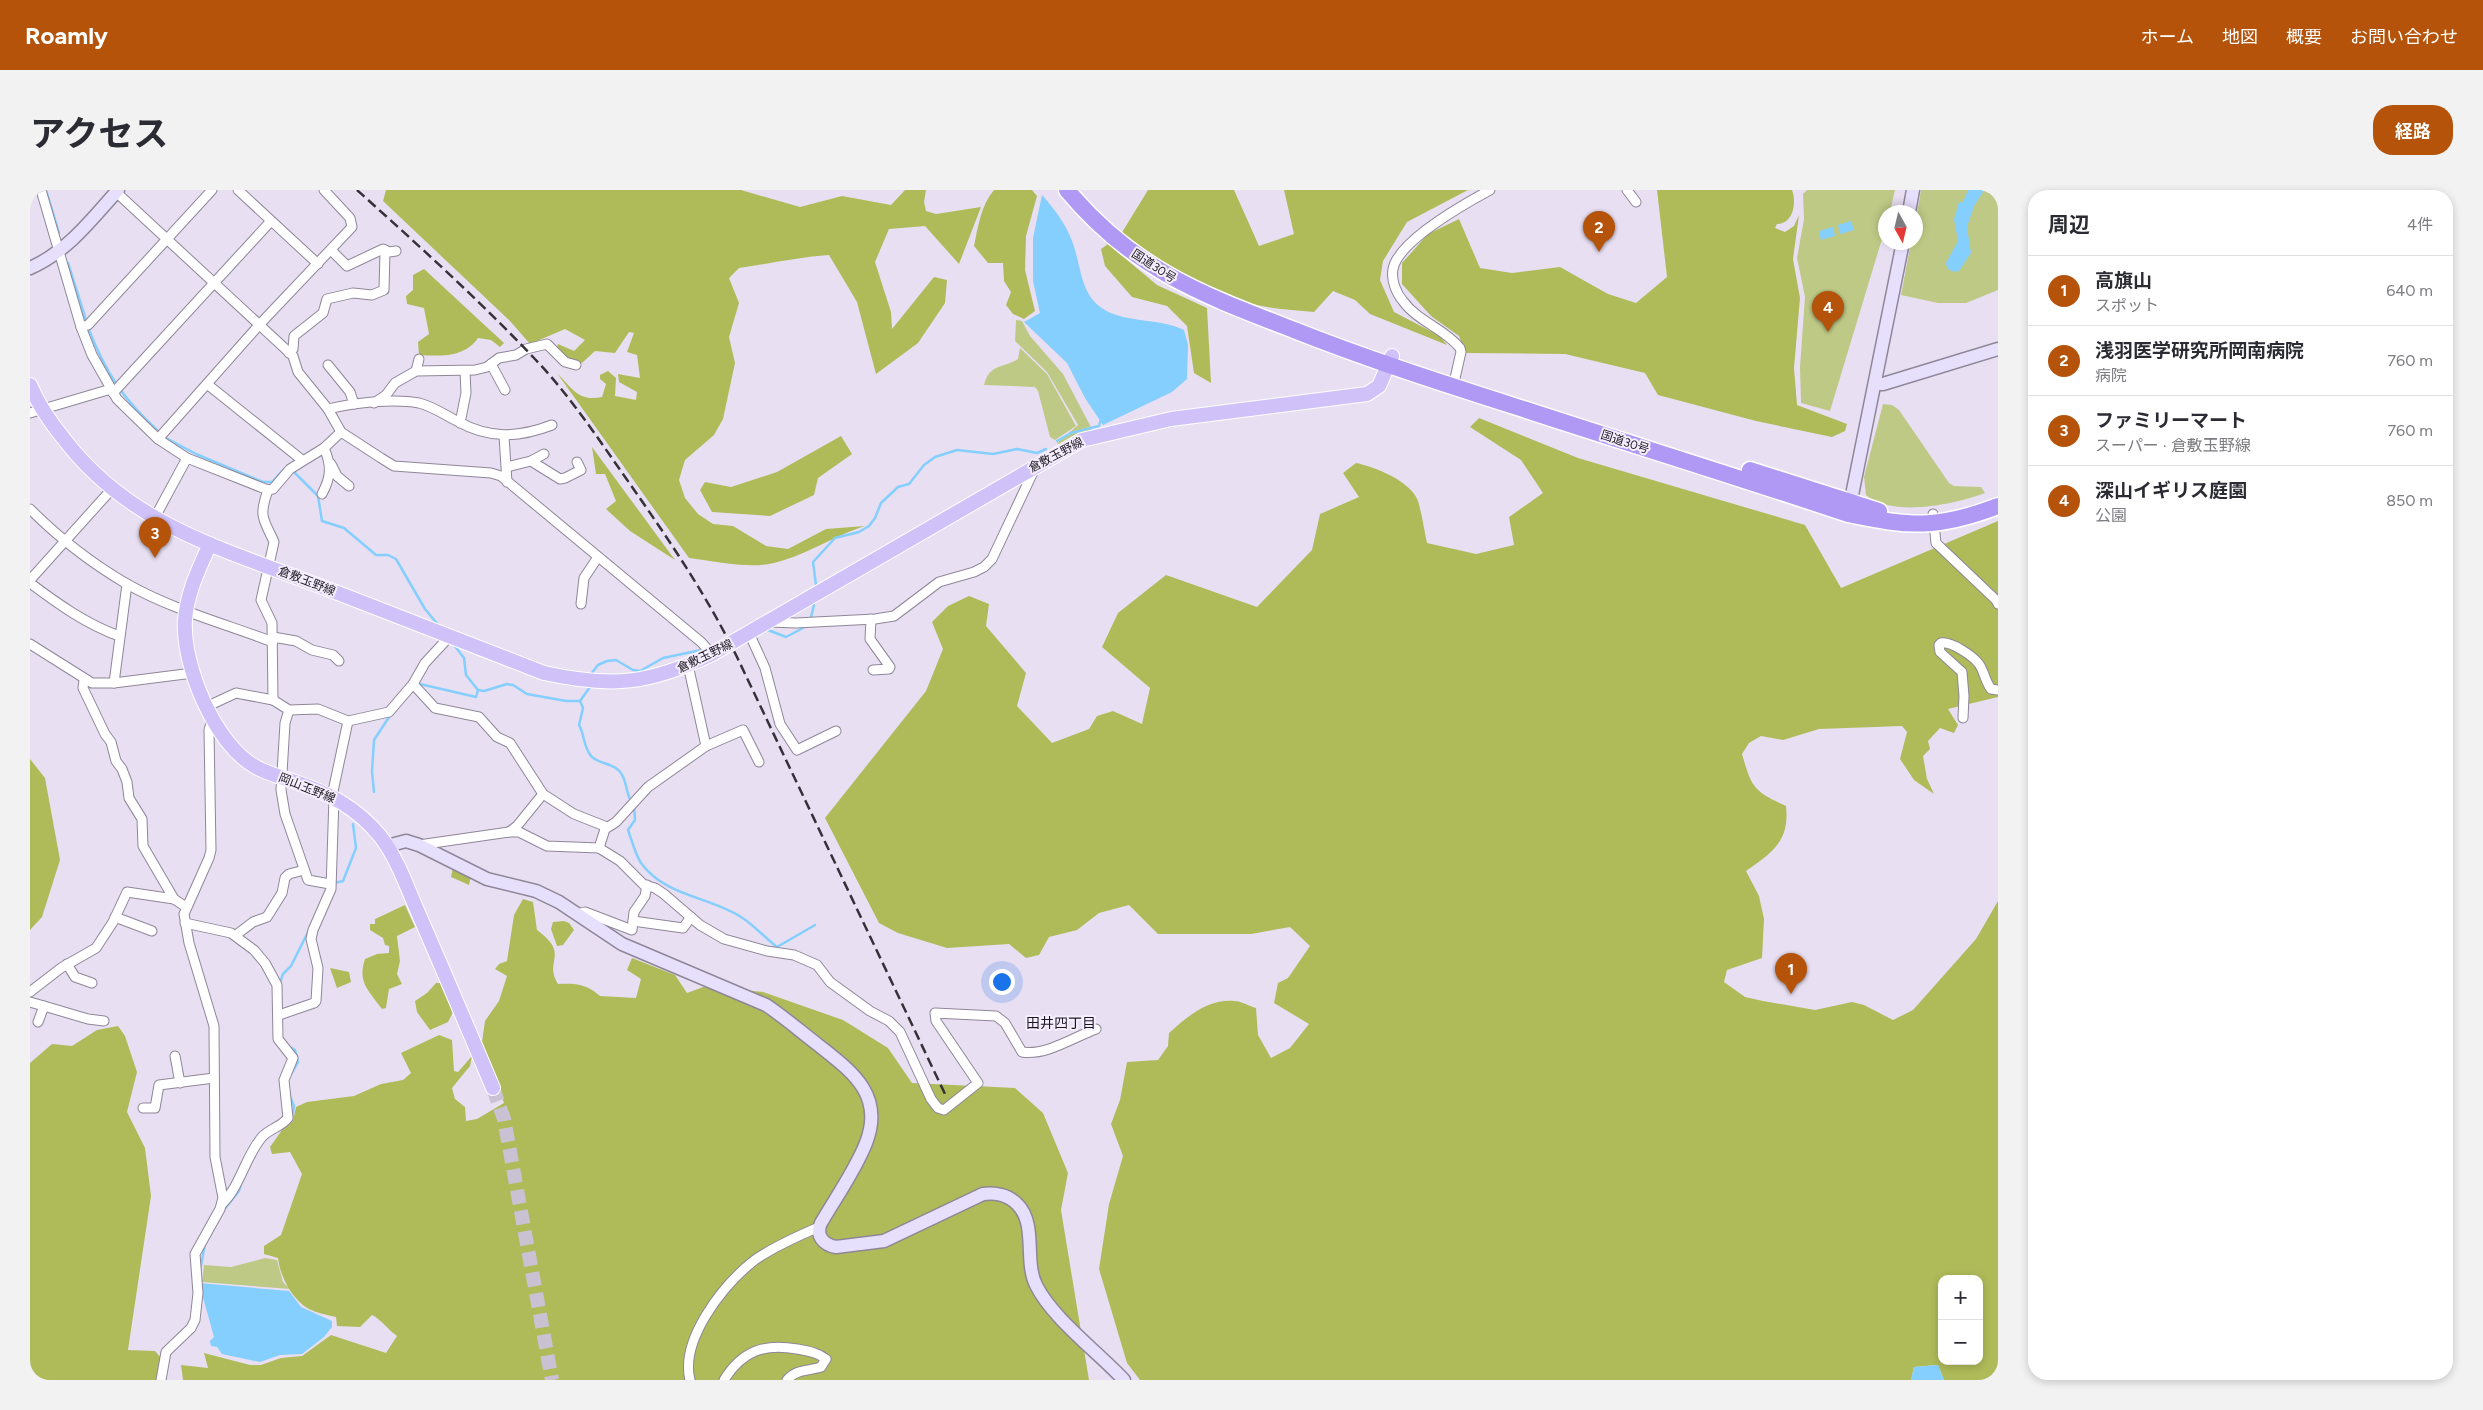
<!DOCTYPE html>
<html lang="ja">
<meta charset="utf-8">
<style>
body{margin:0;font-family:Figtree,"Noto Sans JP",sans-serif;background:#f2f2f3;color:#2b2b33}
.controls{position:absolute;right:15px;bottom:15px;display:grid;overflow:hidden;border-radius:10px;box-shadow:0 2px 8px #0003}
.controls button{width:45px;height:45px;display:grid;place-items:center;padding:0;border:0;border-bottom:1px solid #e1e1e2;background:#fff;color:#2b2b33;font:25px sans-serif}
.compass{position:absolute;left:1848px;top:15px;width:45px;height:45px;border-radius:50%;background:#fff;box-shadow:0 2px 8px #0003;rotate:172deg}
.you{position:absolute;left:971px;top:791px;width:18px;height:18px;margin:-12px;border:4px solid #fff;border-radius:50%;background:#1a73e8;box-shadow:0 0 0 8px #1a73e833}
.badge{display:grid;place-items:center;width:32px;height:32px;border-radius:50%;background:#b45309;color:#fff;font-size:16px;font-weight:700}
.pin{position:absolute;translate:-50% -41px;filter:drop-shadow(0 1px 2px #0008)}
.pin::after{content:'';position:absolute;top:26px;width:18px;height:15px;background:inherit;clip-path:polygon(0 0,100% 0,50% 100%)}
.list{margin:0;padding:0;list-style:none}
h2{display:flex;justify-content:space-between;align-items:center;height:65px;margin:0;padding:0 20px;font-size:21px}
h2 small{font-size:16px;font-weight:400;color:#7c7c81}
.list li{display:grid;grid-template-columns:32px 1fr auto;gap:15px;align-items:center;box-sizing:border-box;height:70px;padding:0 20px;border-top:1px solid #e1e1e2}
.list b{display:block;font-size:19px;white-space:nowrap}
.list p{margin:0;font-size:16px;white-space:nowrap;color:#7c7c81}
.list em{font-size:16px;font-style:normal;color:#7c7c81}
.map{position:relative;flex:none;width:1968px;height:1190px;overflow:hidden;border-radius:20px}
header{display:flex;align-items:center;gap:30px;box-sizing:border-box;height:70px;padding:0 25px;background:#b45309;color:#fff}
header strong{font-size:24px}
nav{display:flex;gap:28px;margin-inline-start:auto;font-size:18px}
.intro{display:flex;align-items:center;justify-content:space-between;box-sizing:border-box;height:120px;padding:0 30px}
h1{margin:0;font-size:35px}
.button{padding:12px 22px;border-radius:20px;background:#b45309;color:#fff;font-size:18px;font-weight:700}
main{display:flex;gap:30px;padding:0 30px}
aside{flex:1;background:#fff;border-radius:20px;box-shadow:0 2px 8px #0003}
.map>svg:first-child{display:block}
</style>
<header>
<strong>Roamly</strong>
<nav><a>ホーム</a><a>地図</a><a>概要</a><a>お問い合わせ</a></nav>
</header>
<div class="intro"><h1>アクセス</h1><a class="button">経路</a></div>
<main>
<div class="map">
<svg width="1968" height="1190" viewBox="0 0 1968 1190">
<rect width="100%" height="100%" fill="#e9dff3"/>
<g fill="#bfc986">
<path d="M1777,0H1865L1860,22H1856L1855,39L1800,221L1771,213L1770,177L1775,107L1767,68L1774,29L1773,4Z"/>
<path d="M1891,0H1968V100L1936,113H1908L1871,105L1881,53L1886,52V30Z"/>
<path d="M986,130L992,131L1000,146L1033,184L1063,241L1030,255L1027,253L1048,235L1017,182L985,151Z"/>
<path d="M990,158L1017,184L1046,236L1025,250L1020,247L1008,201L1005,197L954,195C960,173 972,179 988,169Z"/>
<path d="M1853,214L1862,215L1869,220L1919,293L1924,296L1951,297L1955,303C1926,314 1862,328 1836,305L1834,287Z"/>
<path d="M235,1068L247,1070L253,1092L260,1099L172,1092L174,1075L201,1077Z"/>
</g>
<g fill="#afbb59" fill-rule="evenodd">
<path d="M356,0H711L770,17L812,6L861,15L875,0H896L894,12L896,21L906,24L951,17L929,74L895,36L859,39L845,72L861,122L862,139L904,87L917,90L915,113L888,153L846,184L827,112L799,65C768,67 739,74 709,78L699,88L709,113L699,147L705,173L693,229L684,245L655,270L649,290L655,308L668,324L683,334L703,336L736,356L758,359L796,339L835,336C803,346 772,368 739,374C715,378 682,371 659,368L527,183C542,198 548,212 572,207L576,194L570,189V185L578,181L586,188L585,206L606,210L607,202L589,192L588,184L610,188L607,165L597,162L604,143L599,142L585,163L565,161L552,173L538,170L527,158L528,154L544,161L555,150L535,139L500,154L480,131L353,11Z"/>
<path d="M964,0H1002L1007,6L996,46L995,80L1005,121L994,129L983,124L976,115L981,102L974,91L973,73H958L944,56C948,37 951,15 964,0Z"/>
<path d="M1118,0H1204L1229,56L1264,44L1254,0H1438L1377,32L1353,71L1350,90L1364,122L1410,146L1417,155L1340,124L1325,110L1303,101L1284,122C1265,120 1245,119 1227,115C1173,104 1133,79 1091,44Z"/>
<path d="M1627,0H1762C1767,13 1763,34 1747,34L1745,38L1755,42L1764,36L1769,25L1763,69L1770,108L1764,178L1767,215L1817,234L1815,241L1802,247L1726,231L1628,205L1615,183L1535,164L1436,163L1429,146L1401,126L1372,94V73L1398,44L1429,29L1450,78L1482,83L1530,77L1578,104L1606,113L1637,87Z"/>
<path d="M1078,54L1127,95L1177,118L1181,193L1164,183L1157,136L1137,116L1102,107L1075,76L1071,59Z"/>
<path d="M394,79L474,153L470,157L461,150L448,148C434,168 411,166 389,165L388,152L399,144L394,118L377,114L376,106L383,100V85Z"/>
<path d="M1449,228L1548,268L1775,335L1811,398L1968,331V507L1918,519L1928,535L1924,543L1910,538L1898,551L1900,559L1893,566L1897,589L1904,604L1884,590L1870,569L1877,542L1872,536L1789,539L1753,550L1731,546L1719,553L1712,564C1722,599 1724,601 1756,616C1760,651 1742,663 1716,681L1729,706L1734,729L1732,768L1697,780L1694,792L1715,807L1733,811L1785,820L1822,812L1834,815L1863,830L1883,820L1946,749L1968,711V705V1190H1914L1908,1175L1884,1177L1881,1190H1110L1097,1173L1069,1079L1079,1014L1093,966L1081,934L1090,910L1097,872L1128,870L1138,856L1139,843C1157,827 1177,809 1204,811C1211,811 1219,816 1226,818L1228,845L1241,868L1260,858L1279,834L1244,813L1248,793L1258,788L1280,756L1260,737L1221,744H1128L1099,715L1069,723L1047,740L1019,747L1009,765L996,768L979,754L917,758L868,743L849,733L795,628L896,501L913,459L902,432L918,416L939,406L959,414L956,436L996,483L987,516L1022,553L1059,539L1067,526L1083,521L1112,534L1120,498L1072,457L1088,423L1136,385L1227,417L1282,360L1290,324L1329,307L1313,283L1326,273C1345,277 1381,291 1388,311C1392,324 1394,339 1397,353L1446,364L1484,355L1479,327L1513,303L1491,270L1440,237ZM1912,1089H1949V1171H1912Z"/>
<path d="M811,246L822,264L788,288L784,305L740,326L682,322L670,300L675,292L701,297L747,282Z"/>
<path d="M562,257L645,370L600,341L576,319L586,311L575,284H566Z"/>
<path d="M0,569L15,588L30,670L12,727L0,740Z"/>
<path d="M423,677L441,686L439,695L421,687Z"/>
<path d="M493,709L503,712L507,740C541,765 513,770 528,794C545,793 557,794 570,806L606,808L611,789L597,780L602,768L645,785L657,803L676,796L733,802L813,830L858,858L882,893L985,898L1013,923L1038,983L1031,1020L1059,1190H153L151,1175L178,1178L174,1163L220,1175H231L251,1168L272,1166L301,1145L356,1163L367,1146C357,1139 352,1130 342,1125L330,1137L307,1136L306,1127C297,1125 287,1123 279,1119C262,1110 250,1086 248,1068L234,1064V1056L251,1045L272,984L260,962L242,964L240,957L252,940L263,931L266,917L277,912L324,906L351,894L373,890L381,883L371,863L409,845L422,850L424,881L428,882L442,866L440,876L422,898L425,909L435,917L436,931L447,929L474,913L452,852L455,831L469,811L477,786L465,779L469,774L477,771L484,725Z"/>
<path d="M375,715L385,737L367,746L370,771L367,784L372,794L359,799L356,818L352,819C339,801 327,792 335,769L347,764L359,763V756L355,755L353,748L340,740V734H345V729Z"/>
<path d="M534,731L539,733L544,740L533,755L527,756L521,739L523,732Z"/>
<path d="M300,778L319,782L321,792L307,798Z"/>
<path d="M406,793H410L423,822L418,832L400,840L387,822L385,811L397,803Z"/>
<path d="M88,836L95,846L107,882L97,922L115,958L121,1006L98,1160L125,1161L131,1168L133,1190H0V873L22,854L42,856L67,840Z"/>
</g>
<g fill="#84cffd">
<path d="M1938,0H1953V2L1944,16L1937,37L1941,63L1929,81C1922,83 1917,80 1916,73L1928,51L1924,29L1929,12H1933Z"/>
<path d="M1012,5C1027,22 1039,38 1045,60C1051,80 1052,102 1069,116C1091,134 1128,127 1154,140L1158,155L1157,189L1142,202L1073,235L1055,208L1037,173L994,132L1010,123L1003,91V48Z"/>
<path d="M1821,31L1824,40L1810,44L1808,35Z"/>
<path d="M1803,37L1805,46L1791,50L1789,41Z"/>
<path d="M169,1093L259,1101L271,1117L302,1131V1137L294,1147L272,1164L250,1165L230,1172L192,1164L187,1157L181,1156L180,1151L184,1147Z"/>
<path d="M1908,1175L1914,1190H1881L1884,1177Z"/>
</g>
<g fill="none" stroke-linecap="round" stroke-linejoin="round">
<g stroke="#84cffd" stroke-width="2.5">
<path d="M16,0L29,43"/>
<path d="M38,73L56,130"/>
<path d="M59,140C76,183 93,209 127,240"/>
<path d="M136,248L166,264L233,292H242L254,279"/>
<path d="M1027,251L1041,243L1069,236L1071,229"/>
<path d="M263,281L288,306L292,331L314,338L346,365H358L366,369L395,419L409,436"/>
<path d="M786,395L783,372L805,348L829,342L839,336L845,328L851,313L868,297L879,294L894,275L905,267L927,260L963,264L987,259L1007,263L1016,259"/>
<path d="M781,427L784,415"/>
<path d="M738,440L756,447L773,438"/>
<path d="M424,455L434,468L436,485L448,500L454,501L477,494L483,495L497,504L536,511H550L553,518L549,535C555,545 553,558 562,567C571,575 586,573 592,585C597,593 596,603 601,611"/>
<path d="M561,484L568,475L577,471L586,470L603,480L610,481L633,468L671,460"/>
<path d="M390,494L446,507L448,500"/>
<path d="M550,511L560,497"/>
<path d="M344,602L342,582L344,550L361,524"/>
<path d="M604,615L605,630L598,640C602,651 605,664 611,673C636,707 678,706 711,727C724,735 735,748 747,757L785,735"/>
<path d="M304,693L313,691L326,658L323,634"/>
<path d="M250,793L253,784L261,776L279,740"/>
<path d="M258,856L265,860L268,872L261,884"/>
<path d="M259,904L264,916L262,930"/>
<path d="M216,983L227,961"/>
<path d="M193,1021L209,1001L212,990"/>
<path d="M170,1081L175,1054"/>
</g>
<path stroke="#cac1d3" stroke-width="14" stroke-dasharray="14 7" stroke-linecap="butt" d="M463,898L474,929L522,1190"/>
<defs>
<g id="street">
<path d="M11,0L51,137L62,165L87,209L128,249L157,268L238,300"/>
<path d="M208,0L288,74"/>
<path d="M1597,0L1606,12"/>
<path d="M86,2L263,166L268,182L298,219L311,242L351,268L364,276L461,283L471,286L671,452L682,464"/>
<path d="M301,60L317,76L353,59L359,62L366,61"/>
<path d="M51,137L58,135L182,0"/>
<path d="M259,163L263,159L264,146L293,123L297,109L323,103L342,105L354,100L355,60"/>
<path d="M461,174L475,200"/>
<path d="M298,175L320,202L324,214"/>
<path d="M386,181L389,169"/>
<path d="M177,194L272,270"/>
<path d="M1423,197L1431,162L1430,158C1415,139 1387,131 1373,111C1366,103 1361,90 1363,79C1368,51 1436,13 1460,0"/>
<path d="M83,203L241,31"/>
<path d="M344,213L356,205L365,193L386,181L445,180L457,177L469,168L486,165L496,159L517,154L535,172L546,175"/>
<path d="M298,219C323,213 363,208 389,213C402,216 415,225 427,231C459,249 488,248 522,235"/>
<path d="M0,223L81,199"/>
<path d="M430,233L436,203L435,181"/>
<path d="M474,246L477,292"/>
<path d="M128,249L230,134L322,37L320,28L294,0"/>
<path d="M501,271L530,289L535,288L551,280L547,272"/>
<path d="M301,274L307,286L319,296"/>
<path d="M477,277L501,271L514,264"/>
<path d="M292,304C301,287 302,276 294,258"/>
<path d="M0,319C29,348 61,373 97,394C141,419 195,434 243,452"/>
<path d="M1903,324L1906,353L1966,410L1968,414"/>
<path d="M124,329L157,268"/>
<path d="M0,390L81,300"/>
<path d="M0,393C28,414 56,434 89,446"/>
<path d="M551,414L554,388L568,367"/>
<path d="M841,429L840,449L860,477L859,479L843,480"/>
<path d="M739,432L766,433L845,429L864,426L909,392L944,382L954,377L962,369L1005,278"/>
<path d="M719,443L735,478L750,534L767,560L806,541"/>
<path d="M243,447L266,451L282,460L303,465L309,471"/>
<path d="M0,454L62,493H84L163,483"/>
<path d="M54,490L53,498L75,544L81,552L86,571L92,579L97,592L99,608L112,629L113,656L144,709L156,717"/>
<path d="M84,493L97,394"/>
<path d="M383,494L405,518L449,527L467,547L480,553L513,604L544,624L577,637"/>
<path d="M243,510L242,433L231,410L244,352C234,329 228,328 238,300L243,299L260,279L294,258L311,242"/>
<path d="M178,516L206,503L243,510L259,520L288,519L318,531L359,522L383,494L395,473L420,446"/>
<path d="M259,520L255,533L251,600L255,624L278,690L300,694"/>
<path d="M1933,528L1934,506L1932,482L1910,462L1909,455L1911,453C1921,451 1943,466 1949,474C1954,481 1955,491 1961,499L1968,500"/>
<path d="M676,556L713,540L729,572"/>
<path d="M302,606L318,531"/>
<path d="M479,642L487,636L513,604"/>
<path d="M389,655L479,642H489L517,656L569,658L590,671L614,695L625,698L634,704L670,735L694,749L737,761L764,765L787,775L800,792L840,821L859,831L870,842L901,909L908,918L914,920L948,893L906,831L905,823L966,826L975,833L992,862C1016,866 1044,847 1066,839"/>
<path d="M569,658L575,639L586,632L618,597L676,556L658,475"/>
<path d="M546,724L555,722L602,740L604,722L615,706L617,695"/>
<path d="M85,727L122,741"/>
<path d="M603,731L653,738L661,727"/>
<path d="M155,733L201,743L224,760L235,773L247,795L248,849L263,868L254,890L258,928C251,937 239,939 232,947C215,967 211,995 192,1014"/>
<path d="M206,745L223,732L237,727L252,703L255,688L259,684L274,680"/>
<path d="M37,774L45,787L62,793"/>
<path d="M0,802L31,778L66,758L83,732L97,702L144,709"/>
<path d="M0,812L14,816L8,832"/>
<path d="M14,816L58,829L74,831"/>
<path d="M249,825L284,813L286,811L288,778L281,749L283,740L301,699L304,607"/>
<path d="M145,866L150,893"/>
<path d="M113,918H125L129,895L184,888"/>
<path d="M131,1190L136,1162L161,1138L165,1130L168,1103L165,1064L190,1019L193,1008L185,967L184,836L159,753L154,724L179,668L181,660L179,540L183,528"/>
<path d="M660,1190C650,1150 692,1097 721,1073C738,1059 768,1046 789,1037"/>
<path d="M694,1190C712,1161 734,1153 767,1159C777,1161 787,1162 796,1169L791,1177C779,1181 766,1179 757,1190"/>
</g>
<g id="secondary">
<path d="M1879,22L1883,0"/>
<path d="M0,78C37,62 62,29 88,0"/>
<path d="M1845,194H1853L1968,159"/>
<path d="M1819,320L1873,52"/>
<path d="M357,656L376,651L389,655L457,689L506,701L529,712L592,754L736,815C754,827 770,841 787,854C821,881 855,904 836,953C826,979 805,1009 791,1033C785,1046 794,1055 806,1057L854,1051L953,1004C965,1002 979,1005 988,1015C1007,1035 994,1071 1006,1095C1022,1128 1068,1162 1094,1190"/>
</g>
<g id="primary">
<path d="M0,195C9,216 20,232 34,249C101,337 197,360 295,398C368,426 441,455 514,483C582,498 620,494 682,464L1052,250L1141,229L1337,204L1349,196L1362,166"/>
<path d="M180,354C169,378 157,403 155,430C152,475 185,555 226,577C238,584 252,587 265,592C299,603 327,618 350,646C368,669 378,700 390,727C415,784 439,841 463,898"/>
</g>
<g id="highway">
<path d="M1037,0C1104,80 1171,104 1264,140C1337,169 1412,193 1487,217C1597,253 1708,287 1818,324C1880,337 1908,339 1968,316"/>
<path d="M1720,280L1849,321"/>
</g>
</defs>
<use href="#street" stroke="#8f8698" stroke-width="11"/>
<use href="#secondary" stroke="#8f8698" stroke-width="15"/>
<use href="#primary" stroke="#fff" stroke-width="16"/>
<use href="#highway" stroke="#fff" stroke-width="19"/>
<use href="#street" stroke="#fff" stroke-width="9"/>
<use href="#secondary" stroke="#e7e0fc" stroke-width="12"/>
<use href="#primary" stroke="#d0c2f9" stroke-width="14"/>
<use href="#highway" stroke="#b099f5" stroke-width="16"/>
<path stroke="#353139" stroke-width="2.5" stroke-dasharray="10 5" stroke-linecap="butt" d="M327,0C387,54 447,108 503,167C537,202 565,244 593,284C635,344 675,402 707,467L915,904"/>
</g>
<g text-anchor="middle" stroke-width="4" stroke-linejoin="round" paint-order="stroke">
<g font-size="12" fill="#1a171e" stroke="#f6edfe">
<text transform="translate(1124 76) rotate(33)" y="4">国道30号</text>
<text transform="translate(1595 252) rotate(18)" y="4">国道30号</text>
<text transform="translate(1026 265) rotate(-28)" y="4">倉敷玉野線</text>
<text transform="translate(277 391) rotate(21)" y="4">倉敷玉野線</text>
<text transform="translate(675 466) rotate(-26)" y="4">倉敷玉野線</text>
<text transform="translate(277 598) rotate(22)" y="4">岡山玉野線</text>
</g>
<g font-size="14" fill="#1a171e" stroke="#f6edfe">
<text x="1031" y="838">田井四丁目</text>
</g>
</g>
</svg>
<div class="controls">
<button>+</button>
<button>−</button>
</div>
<svg class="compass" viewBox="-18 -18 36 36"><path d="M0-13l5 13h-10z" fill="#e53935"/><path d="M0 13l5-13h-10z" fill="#7c7c81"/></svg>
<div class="you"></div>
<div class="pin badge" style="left:1761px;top:804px">1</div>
<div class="pin badge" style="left:1569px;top:62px">2</div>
<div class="pin badge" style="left:125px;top:368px">3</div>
<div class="pin badge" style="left:1798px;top:142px">4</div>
</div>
<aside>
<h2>周辺<small>4件</small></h2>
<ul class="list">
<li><span class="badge">1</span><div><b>高旗山</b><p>スポット</p></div><em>640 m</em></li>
<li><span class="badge">2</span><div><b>浅羽医学研究所岡南病院</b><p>病院</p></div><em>760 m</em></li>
<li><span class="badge">3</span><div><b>ファミリーマート</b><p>スーパー · 倉敷玉野線</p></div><em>760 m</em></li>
<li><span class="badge">4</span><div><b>深山イギリス庭園</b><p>公園</p></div><em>850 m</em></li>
</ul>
</aside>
</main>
